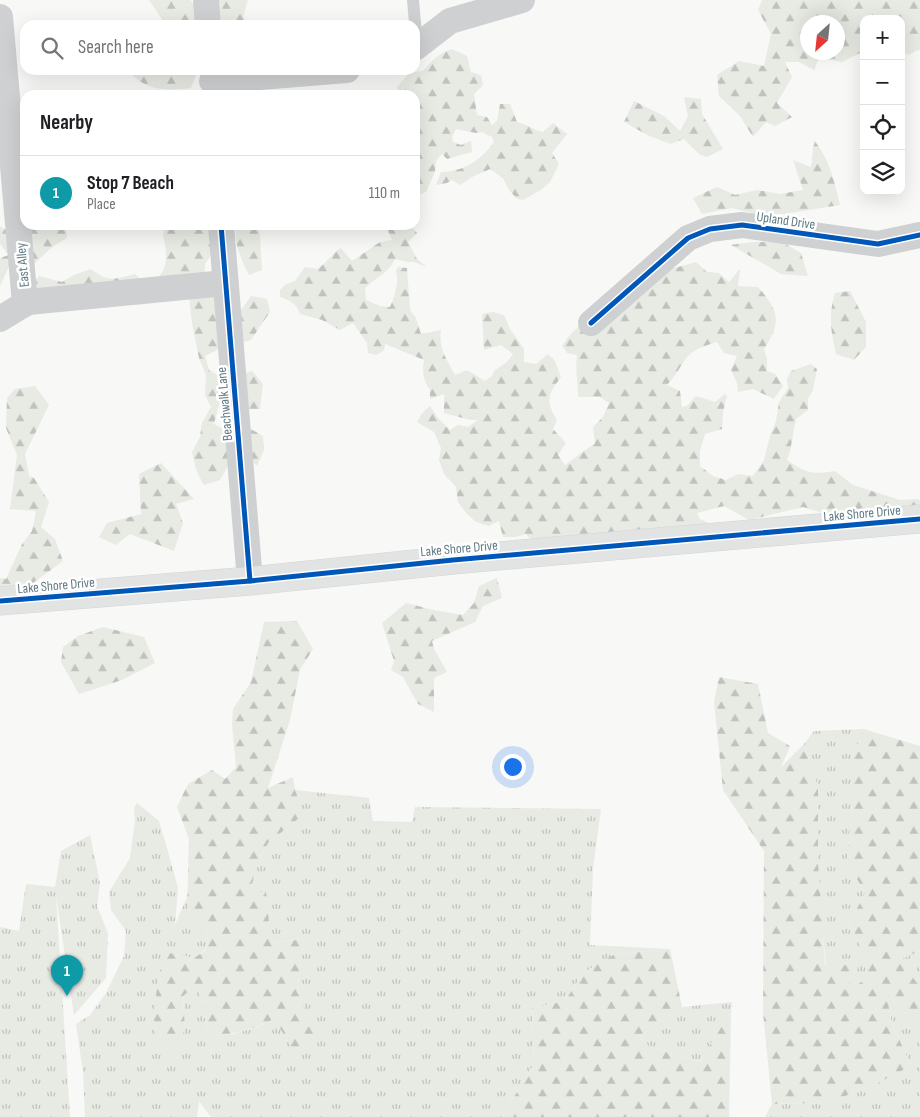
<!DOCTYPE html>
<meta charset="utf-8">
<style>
body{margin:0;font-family:"Sofia Sans Condensed",sans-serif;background:#f2f2f2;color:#202124}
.controls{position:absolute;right:15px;top:15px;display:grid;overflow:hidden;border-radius:10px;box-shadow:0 5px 20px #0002}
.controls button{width:45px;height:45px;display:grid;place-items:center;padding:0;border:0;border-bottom:1px solid #e0e0e0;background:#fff;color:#202124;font:25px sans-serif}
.compass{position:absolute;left:800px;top:15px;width:45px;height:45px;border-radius:50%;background:#fff;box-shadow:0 5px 20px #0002;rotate:207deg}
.you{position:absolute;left:512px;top:766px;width:18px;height:18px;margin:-12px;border:4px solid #fff;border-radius:50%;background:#1a73e8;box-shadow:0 0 0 8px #1a73e833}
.badge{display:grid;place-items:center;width:32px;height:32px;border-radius:50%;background:#111827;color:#fff;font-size:16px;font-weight:700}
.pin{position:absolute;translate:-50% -41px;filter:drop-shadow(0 1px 2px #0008)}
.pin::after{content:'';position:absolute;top:26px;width:18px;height:15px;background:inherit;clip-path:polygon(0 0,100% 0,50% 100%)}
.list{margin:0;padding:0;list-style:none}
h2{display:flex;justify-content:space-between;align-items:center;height:65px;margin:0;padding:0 20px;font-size:21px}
h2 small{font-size:16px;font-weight:400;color:#757577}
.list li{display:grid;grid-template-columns:32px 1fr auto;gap:15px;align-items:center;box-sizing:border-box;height:75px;padding:0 20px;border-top:1px solid #e0e0e0}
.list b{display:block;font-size:19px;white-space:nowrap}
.list p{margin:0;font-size:16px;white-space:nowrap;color:#757577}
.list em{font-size:16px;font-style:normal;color:#757577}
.icon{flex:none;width:28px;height:28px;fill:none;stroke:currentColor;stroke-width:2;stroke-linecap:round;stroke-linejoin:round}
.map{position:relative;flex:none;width:920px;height:1117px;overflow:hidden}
.search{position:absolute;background:#fff;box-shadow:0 5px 20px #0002;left:20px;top:20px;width:400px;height:55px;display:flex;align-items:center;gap:12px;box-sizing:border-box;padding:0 18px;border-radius:15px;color:#757577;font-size:19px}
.panel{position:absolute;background:#fff;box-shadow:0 5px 20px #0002;left:20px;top:90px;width:400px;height:140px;border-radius:15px}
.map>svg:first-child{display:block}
</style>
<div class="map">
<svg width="920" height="1117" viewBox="0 0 920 1117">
<defs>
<pattern id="grass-tufts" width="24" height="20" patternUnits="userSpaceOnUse" patternTransform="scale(1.25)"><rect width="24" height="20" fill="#e8eae4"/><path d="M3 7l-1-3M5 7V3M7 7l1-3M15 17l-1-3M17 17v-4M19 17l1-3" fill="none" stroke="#bfc3be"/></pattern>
<pattern id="forest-firs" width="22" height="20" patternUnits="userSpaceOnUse" patternTransform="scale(1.25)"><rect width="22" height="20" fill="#e8eae4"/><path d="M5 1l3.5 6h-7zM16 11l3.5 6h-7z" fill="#bfc3be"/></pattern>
</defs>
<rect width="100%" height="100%" fill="#f8f8f7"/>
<g fill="url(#grass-tufts)">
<path d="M864,729L852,758V806L847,862L865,893L848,926L865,953V980L844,992L845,965H826L821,917L818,861V787L804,744L814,731Z"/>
<path d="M295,790L369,798L373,821L412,822L415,807L601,809L593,869L590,945L670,949L615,954L583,973L565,1001L532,1008L534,1064L502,1117H211L199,1101L197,1117H85L83,1072L76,1024L90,1015L106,993L124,956L126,931L111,910L109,892L130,858L135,821L134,808L137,803L159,821L169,855L178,888L175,925L187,897V908L208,933L206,949L194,958L170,953L185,1027L183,996L197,984L209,1036L233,1034L257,1027L274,1019L297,991L304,939L270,943L268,914L250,891L258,863L268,843L303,814Z"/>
<path d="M90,835L100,883L97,906L108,933L106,978L74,1015L56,896L70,1117H0V927L19,931L26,884L55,887L61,851Z"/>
<path d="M920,951V985L917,984L898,960Z"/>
<path d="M885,992L920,1029V1117H765L772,1104L827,1103L876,1084L911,1066L892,1023Z"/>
<path d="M732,1002L731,1012L699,1062L650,1047L639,1036L682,1007Z"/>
</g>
<g fill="url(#forest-firs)" fill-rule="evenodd">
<path d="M149,0H190L201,11L195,25H163L164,22Z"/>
<path d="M219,0H248L243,17L248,25H221Z"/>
<path d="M762,0H920V50L915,51L909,55L901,52V19H864V51L842,62L819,58L814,70L799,62H785L792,77L777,103L792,117L775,126L766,122L753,137L740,116L719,96L717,75L739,61L764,66L771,34L758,10ZM808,22H838V52H808Z"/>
<path d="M452,49L467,56L471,72L481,75L483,85L474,94L477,115L487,117L492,125L497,121L500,104H510L517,122C527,124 533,130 543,132L553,123L567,134L552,153L559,164L550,182L541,190L523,200L517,199L509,190L503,178L490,169L472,177L460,185L452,180L447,183L436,185L441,172C465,171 480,161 494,142L492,137L482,132L476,133L456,129L452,137L453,142L461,145L471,141L472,152L447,159L442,154L436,161L435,171L426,192L415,196V95H399L397,87L409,73L423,71C432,60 439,53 452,49Z"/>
<path d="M131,70H198L191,88C170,91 145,91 131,73Z"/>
<path d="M684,97L701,99L702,114L723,149L707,157L699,154L684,139L671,144L649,136L624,122L634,101L664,116L680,131L688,116Z"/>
<path d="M814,140C830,161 834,179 840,205L783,214H755L732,208L702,214L693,198L717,187L735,195L757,190L780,194L803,190L793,160L811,167Z"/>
<path d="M26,225H65L67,238L52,247L34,264L12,260L0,286V258L9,255L0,244V226L6,230Z"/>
<path d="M167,225H210L213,252L205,264L204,291L241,310L251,296L267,299L270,312L251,340L221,348L205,356L209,370L226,380L252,371L263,384L260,409H248L227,392L218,408L214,424L228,431L249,428L263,436L264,450L257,466L249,457L234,455L220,480L204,485L196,470L192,452L200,437L202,423L211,407L205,395L206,375L199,358L192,323L189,297L158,300L139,305L117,302L106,308H89L42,294L33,283L39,276L62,282L74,275L91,269C109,283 114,279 135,274L146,284C171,275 167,255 163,234Z"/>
<path d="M236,225H257L260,236L262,270L249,275C240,257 234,245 236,225Z"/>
<path d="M384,225H410L417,233L408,242L417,259L427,267L414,262H408L395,259C389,273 375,278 365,288L366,300L380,306L390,307C395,296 399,282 396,271L398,267L407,268L410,310L416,318L421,334L441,330C438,348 447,360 455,375L467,370L485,381L492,376L494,371L507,362L513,354L501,345L484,350L482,314L493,312L504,315L510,329L524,349V362L536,364L548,354L555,361L561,377C548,394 545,401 557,420L553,429L566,443L558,455L565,465L595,443L593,427L603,417L609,403L600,397H578C578,382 575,369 577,355L567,353L562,346L569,336L584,321L671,269L696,262L707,272L719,273L729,282L740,269L738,286L758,287C779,311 782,321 764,349L767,358V371L775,374L783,386L774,399L753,389L738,392L737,383L731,370L737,356L724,353L717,342C708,345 696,348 689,355C681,364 676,376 667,385L680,391L682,407L687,406L696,396L715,402L725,394L727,396L723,412L722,429L705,434L700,451V466L713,476L726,480L738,474L753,476L764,460L770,436L776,421L779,402L788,388L787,379L791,371L811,364L817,369L813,390L808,399V410L796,419L790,451L787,460C806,473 812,475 835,471L853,485L900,500L916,499L920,500V510L903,506L827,514L803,507L749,520L724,506L697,513L700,519L714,526L577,544L561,536L551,539L537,546L526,534L516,537H503L499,521L489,526L476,522L467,514L458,502L456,487L444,474L439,460L441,448L434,432L417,422L422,413L430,406L438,418L450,430L458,425L468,427L478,420H470L444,413V394L430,399V389C423,381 422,370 424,360L385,344L384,350L377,355L368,353L367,343L353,323L340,330L322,320L300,314C296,303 291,301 280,297V290L286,284L295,281L305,267L317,269C327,263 331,254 341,248L352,261L380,242L392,240L386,226Z"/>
<path d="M752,242H782L801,253L808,276L781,274L731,245Z"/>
<path d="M850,291L866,322V347L854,360L836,354C831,331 828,316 835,293Z"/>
<path d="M35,386L49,405L25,454L29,476L34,478L49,502L41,527L55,539L63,561L25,589L0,587V578L6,579L22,544L32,531L36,511L10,509L17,455L6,428L7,398L15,389Z"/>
<path d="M161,463L194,499L176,504L183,523L174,551L130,534L116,545L99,537L107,523L141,514L139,474Z"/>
<path d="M497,578L502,598L483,606L475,622L432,641L434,649L447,672L434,678V712L418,704L403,677L391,670L394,661L382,623L406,603L434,610L463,615L474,603L479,586Z"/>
<path d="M297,621L313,649L300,670L290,720L268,788L293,777L295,790L304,814L268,843L258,863L250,891L266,892L271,943L304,939L297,991L319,1042L297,1055L274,1019C251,1030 235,1034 209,1036L197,985L183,996L185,1027L181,1042L171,1049L153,1030L158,974L170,953L194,958L206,950L208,933L187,908L189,839L177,807L188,784L212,770L225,779L236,767L232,725L233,709L251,682L264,622Z"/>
<path d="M103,627L144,637L155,663L122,680L79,694L61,662L63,647L78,636Z"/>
<path d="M719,677L758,684L768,733L790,746L781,767L804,744L818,787V861L825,965H845L858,968L845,991L865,980V953L848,926L865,893L847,862L852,806V758L864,729L920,746V951L899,960L917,983L920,985V1029L886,993L892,1023L911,1066L876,1084L827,1103L772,1104L763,1012L764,851L723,790L714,702Z"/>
<path d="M670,949L682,1007L639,1036L650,1047L699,1062L731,1012L729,1117H502L534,1064L532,1008L565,1001L583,973L615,954Z"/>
</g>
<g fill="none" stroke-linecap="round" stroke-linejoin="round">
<defs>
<path id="secondary" d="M0,601L250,581L453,560L920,519"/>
</defs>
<use href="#secondary" stroke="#d5d6d7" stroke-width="29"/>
<path stroke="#ced0d1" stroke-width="12" d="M413,0L417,46"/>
<g stroke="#ced0d1" stroke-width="26">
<path d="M206,0L208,25"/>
<path d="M0,17L25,304"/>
<path d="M415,48L450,21L522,0"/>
<path d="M212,81L347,70"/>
<path d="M221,225L250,581"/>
<path d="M0,319L28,302L225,283"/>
<path d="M591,323L688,238L710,229L742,225L878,244L920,235"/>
</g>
<use href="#secondary" stroke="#e2e3e3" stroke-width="28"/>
<defs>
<g id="cycleway">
<path d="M221,225L250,581"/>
<path d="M591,323L688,238L710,229L742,225L878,244L920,235"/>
<path d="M0,601L250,581L453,560L920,519"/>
</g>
</defs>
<use href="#cycleway" stroke="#fff" stroke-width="8"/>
<use href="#cycleway" stroke="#0057b8" stroke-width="5"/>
</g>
<g text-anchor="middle" stroke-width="5" stroke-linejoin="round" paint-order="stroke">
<g font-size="14" fill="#617a84" stroke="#fff">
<text transform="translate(786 220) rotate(8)" y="5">Upland Drive</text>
<text transform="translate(22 265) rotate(-95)" y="5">East Alley</text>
<text transform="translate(224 404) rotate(-95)" y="5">Beachwalk Lane</text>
<text transform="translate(862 513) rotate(-5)" y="5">Lake Shore Drive</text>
<text transform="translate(459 548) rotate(-5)" y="5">Lake Shore Drive</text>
<text transform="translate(56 585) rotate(-5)" y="5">Lake Shore Drive</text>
</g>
</g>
</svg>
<div class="controls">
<button>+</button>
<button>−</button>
<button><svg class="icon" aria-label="locate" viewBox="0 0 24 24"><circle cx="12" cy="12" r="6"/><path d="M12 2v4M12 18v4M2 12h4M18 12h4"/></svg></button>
<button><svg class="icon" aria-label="layers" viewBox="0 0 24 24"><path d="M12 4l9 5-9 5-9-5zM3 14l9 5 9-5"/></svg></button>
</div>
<svg class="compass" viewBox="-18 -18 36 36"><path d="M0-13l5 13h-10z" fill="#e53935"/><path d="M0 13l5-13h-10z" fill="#757577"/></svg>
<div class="you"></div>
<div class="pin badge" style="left:67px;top:996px;background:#0f9aa8">1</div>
<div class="search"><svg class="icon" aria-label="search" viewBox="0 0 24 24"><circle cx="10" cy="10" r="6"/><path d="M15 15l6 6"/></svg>Search here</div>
<section class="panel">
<h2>Nearby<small></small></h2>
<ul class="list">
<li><span class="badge" style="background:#0f9aa8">1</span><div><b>Stop 7 Beach</b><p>Place</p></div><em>110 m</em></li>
</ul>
</section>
</div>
